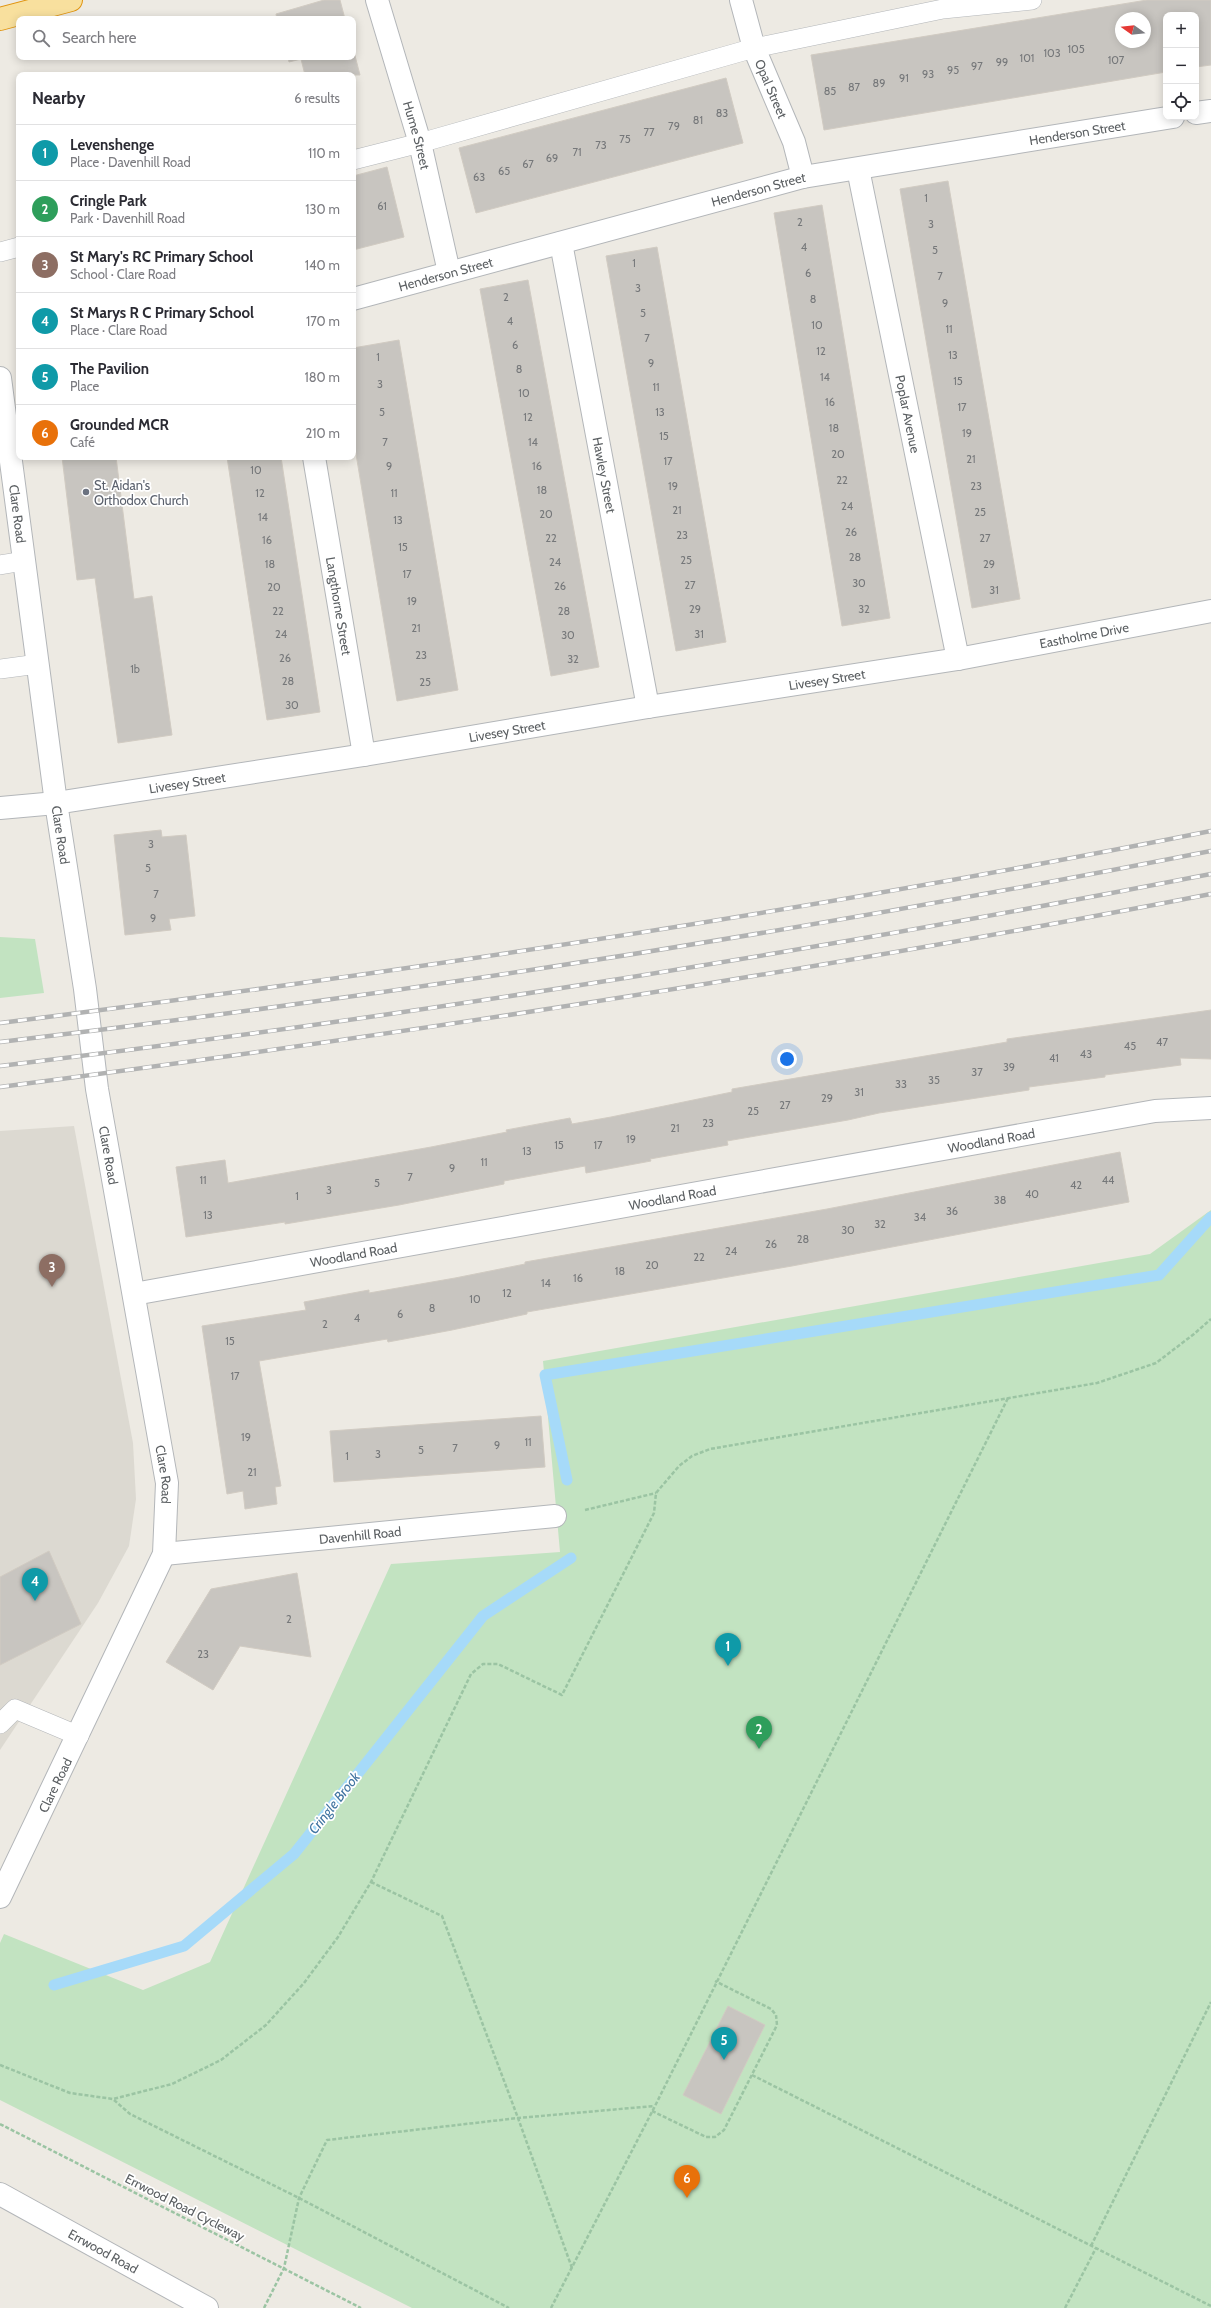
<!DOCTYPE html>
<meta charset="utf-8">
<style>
body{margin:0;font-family:Cabin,sans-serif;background:#f2f2f3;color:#2b2b33}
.controls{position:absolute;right:12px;top:12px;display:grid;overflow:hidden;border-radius:8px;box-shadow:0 2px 10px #0003}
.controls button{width:36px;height:36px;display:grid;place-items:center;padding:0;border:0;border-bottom:1px solid #e1e1e2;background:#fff;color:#2b2b33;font:20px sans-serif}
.compass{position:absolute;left:1115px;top:12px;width:36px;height:36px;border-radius:50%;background:#fff;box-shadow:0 2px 10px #0003;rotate:285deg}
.you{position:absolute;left:787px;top:1059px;width:14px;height:14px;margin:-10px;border:3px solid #fff;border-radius:50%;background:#1a73e8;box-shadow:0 0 0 6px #1a73e833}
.badge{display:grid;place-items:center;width:26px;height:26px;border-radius:50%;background:#dd3c38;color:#fff;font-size:13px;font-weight:700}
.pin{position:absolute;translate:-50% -33px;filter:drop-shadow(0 1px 2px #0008)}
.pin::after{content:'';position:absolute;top:21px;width:14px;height:12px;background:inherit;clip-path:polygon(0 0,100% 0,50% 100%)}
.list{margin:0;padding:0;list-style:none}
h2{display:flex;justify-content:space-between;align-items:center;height:52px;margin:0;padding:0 16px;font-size:17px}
h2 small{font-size:13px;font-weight:400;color:#7c7c81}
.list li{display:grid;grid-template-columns:26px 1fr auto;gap:12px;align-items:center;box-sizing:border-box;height:56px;padding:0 16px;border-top:1px solid #e1e1e2}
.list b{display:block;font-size:15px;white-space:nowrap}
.list p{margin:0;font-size:13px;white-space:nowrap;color:#7c7c81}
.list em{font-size:13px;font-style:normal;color:#7c7c81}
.icon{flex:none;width:22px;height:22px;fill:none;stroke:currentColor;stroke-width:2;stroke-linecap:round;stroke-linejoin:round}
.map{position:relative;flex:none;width:1211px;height:2308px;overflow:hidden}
.search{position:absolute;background:#fff;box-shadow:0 2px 10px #0003;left:16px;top:16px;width:340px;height:44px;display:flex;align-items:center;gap:10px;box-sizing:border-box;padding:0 14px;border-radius:8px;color:#7c7c81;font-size:15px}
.panel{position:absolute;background:#fff;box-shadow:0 2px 10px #0003;left:16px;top:72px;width:340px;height:388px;border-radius:8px}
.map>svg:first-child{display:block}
</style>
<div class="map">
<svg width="1211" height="2308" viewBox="0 0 1211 2308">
<rect width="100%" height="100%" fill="#edeae3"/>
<path fill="#dcd9d1" d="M74,1126L133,1443L136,1499L129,1546L98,1603L0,1750V1131Z"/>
<g fill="#c2e3c1">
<path d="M0,937L35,939L44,993L0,998Z"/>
<path d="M1211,1210V2308H412L0,2100V1943L4,1934L143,1990L210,1962L391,1564L560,1552L543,1361L1150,1254Z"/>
</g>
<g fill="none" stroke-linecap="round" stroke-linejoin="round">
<g stroke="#a6daf9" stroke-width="11">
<path d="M567,1480L545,1375L1159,1275L1211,1217"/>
<path d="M54,1985L184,1946L294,1854L483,1616L571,1558"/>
</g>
</g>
<g fill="#c8c5c0" stroke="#d1cbc2" fill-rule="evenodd">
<path d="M324,0H340L345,19H277L276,14Z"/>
<path d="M1147,0H1211V65L1196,67V15H1166V72L824,130L811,55ZM1121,18H1145V42H1121Z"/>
<path d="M353,48L360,75H305L301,59L289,62L288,57H353Z"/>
<path d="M726,78L743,143L476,213L459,148Z"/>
<path d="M387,167L404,237L353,250V176Z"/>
<path d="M948,181L1020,599L972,608L900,189Z"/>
<path d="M822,205L890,618L842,626L774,213Z"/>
<path d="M657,247L726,642L676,651L606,256Z"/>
<path d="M528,280L599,667L551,676L480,289Z"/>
<path d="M399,340L458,690L397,701L353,436V348Z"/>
<path d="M62,457H116L134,599L152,596L172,735L118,743L95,578L77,580Z"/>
<path d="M227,457H281L320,712L267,720Z"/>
<path d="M161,830L162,837L186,835L195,916L169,919L171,930L125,935L114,835Z"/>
<path d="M1211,1010V1059L1180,1058L1181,1065L1105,1075V1077L1029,1087V1090L879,1113L848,1120L727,1141L728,1145L650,1159L651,1161L586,1173L585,1166L504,1181V1184L399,1205L285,1224V1222L186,1237L176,1167L225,1160L228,1183L431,1147L507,1132L506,1130L570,1118L572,1124L611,1117L732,1092V1089L1007,1042V1039Z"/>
<path d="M1120,1152L1129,1202L792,1266L527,1312V1314L452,1330L388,1342L387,1339L259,1361L281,1486L275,1487L277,1504L245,1509L243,1491L227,1494L202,1326L306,1310L304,1302L369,1290V1293L455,1278L525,1264V1262L827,1209Z"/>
<path d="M541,1416L545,1467L334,1482L330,1431Z"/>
<path d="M49,1551L81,1624L0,1665V1577Z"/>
<path d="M297,1573L311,1657L240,1646L213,1690L166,1662L211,1589Z"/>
<path d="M728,2006L765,2025L721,2114L683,2095Z"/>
</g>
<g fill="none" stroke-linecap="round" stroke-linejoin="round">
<defs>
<g id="service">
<path d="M353,160L420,143L754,48L943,9L1032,0"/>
<path d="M0,252L19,247"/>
<path d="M0,565L24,561"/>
<path d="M0,669L38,664"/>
<path d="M0,1724L15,1709L79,1736"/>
</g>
<g id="minor">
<path id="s1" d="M377,0L420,143L449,272"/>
<path id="s2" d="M741,0L754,48L794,142L803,177"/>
<path d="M1196,113L1211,111"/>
<path id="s3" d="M858,169L958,659"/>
<path id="s4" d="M561,243L648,707"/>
<path id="s5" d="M353,299L803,177L1173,117"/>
<path id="s6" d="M0,378L56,803L85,989L97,1089L167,1483L164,1554L0,1897"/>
<path id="s7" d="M314,457L364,755"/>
<path id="s8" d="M0,808L56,803L364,755L648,707L958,659L1211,611"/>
<path id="s9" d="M134,1294L1155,1111L1211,1108"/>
<path id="s10" d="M164,1554L555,1516"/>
<path id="s11" d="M0,2194L207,2308"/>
</g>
<path id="trunk" d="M0,19L71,0"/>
</defs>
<use href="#service" stroke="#b3b6b9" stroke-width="20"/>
<use href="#minor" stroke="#b3b6b9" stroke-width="24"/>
<use href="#trunk" stroke="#e0940f" stroke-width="24"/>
<g stroke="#9bc4a3" stroke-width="2.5" stroke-dasharray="4 2" stroke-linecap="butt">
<path d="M585,1510L656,1493"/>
<path d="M371,1882L442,1916L518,2118L572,2268"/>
<path d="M0,2065L70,2093L113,2099L172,2084L221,2060L266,2025L304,1983L338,1937L371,1882L471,1674L483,1664H498L562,1695L654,1513L656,1493L679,1466L692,1456L710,1449L1097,1383L1156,1363L1194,1334L1211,1319"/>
<path d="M752,2075L1211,2306"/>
<path d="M114,2100L130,2114L299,2198L509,2308"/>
<path d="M652,2111L706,2137H715L724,2130L777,2025L776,2015L771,2009L715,1981"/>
<path d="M0,2124L361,2308"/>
<path d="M1091,2246L1211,2002"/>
<path d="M264,2308L284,2268L299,2198L327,2140L518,2118L654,2106"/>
<path d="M551,2308L655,2106L1008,1398"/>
<path d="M1065,2308L1096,2248"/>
</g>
<use href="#service" stroke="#fff" stroke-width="19"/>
<use href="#minor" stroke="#fff" stroke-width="22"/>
<use href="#trunk" stroke="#f8e09e" stroke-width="22"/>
<defs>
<g id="rail">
<path d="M0,1023C406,972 810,911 1211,831"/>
<path d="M0,1042C406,994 810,930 1211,851"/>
<path d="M0,1066C406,1017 810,952 1211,874"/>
<path d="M0,1087C405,1034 810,972 1211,894"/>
</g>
</defs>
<use href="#rail" stroke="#b1b2b2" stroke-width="4.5"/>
<use href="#rail" stroke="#fff" stroke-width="3" stroke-dasharray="9" stroke-linecap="butt"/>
</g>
<circle fill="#6b7280" stroke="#fff" stroke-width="1.5" cx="86" cy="492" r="4"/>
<g text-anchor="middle" stroke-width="3.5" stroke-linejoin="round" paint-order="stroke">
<g font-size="11" fill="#76787a">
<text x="1076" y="53">105</text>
<text x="1052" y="57">103</text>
<text x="1027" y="62">101</text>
<text x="1116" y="64">107</text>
<text x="1002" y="66">99</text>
<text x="977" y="70">97</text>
<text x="953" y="74">95</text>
<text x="928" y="78">93</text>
<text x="904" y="82">91</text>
<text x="879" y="87">89</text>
<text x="854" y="91">87</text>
<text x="830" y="95">85</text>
<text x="722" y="117">83</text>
<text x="698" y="124">81</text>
<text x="674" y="130">79</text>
<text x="649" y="136">77</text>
<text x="625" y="143">75</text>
<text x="601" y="149">73</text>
<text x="577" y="156">71</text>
<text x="552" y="162">69</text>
<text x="528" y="168">67</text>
<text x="504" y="175">65</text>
<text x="479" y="181">63</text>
<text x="926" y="202">1</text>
<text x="382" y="210">61</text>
<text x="800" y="226">2</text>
<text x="931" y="228">3</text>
<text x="804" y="251">4</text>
<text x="935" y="254">5</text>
<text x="634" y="267">1</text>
<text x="808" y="277">6</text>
<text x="940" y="280">7</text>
<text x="638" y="292">3</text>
<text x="506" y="301">2</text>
<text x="813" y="303">8</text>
<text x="945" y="307">9</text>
<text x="643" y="317">5</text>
<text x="510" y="325">4</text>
<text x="817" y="329">10</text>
<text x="949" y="333">11</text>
<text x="647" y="342">7</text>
<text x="515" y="349">6</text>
<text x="821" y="355">12</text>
<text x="953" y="359">13</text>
<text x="378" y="361">1</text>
<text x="651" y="367">9</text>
<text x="519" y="373">8</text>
<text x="825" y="381">14</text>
<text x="958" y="385">15</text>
<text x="380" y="388">3</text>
<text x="656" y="391">11</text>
<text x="524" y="397">10</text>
<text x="830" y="406">16</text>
<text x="962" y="411">17</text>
<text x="382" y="416">5</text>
<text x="660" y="416">13</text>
<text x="528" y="421">12</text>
<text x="834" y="432">18</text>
<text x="967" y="437">19</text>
<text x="664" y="440">15</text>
<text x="385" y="446">7</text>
<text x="533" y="446">14</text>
<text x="838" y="458">20</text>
<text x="971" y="463">21</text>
<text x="668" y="465">17</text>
<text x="389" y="470">9</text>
<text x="537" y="470">16</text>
<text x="256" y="474">10</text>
<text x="842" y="484">22</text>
<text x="673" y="490">19</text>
<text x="976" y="490">23</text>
<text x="542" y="494">18</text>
<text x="260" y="497">12</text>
<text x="394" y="497">11</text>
<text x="847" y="510">24</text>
<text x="677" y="514">21</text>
<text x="980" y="516">25</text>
<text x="546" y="518">20</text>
<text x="263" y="521">14</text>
<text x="398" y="524">13</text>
<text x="851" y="536">26</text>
<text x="682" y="539">23</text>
<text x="551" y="542">22</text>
<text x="985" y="542">27</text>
<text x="267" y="544">16</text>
<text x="403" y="551">15</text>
<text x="855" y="561">28</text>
<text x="686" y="564">25</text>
<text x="555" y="566">24</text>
<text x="270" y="568">18</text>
<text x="989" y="568">29</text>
<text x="407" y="578">17</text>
<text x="859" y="587">30</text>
<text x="690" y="589">27</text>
<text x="560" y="590">26</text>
<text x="274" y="591">20</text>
<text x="994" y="594">31</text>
<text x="412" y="605">19</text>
<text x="695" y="613">29</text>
<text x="864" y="613">32</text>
<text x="278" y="615">22</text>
<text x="564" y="615">28</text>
<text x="416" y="632">21</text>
<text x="281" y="638">24</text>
<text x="699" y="638">31</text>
<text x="568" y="639">30</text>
<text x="421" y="659">23</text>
<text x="285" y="662">26</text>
<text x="573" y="663">32</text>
<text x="135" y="673">1b</text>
<text x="288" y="685">28</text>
<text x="425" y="686">25</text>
<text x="292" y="709">30</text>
<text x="151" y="848">3</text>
<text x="148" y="872">5</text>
<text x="156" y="898">7</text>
<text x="153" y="922">9</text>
<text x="1162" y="1046">47</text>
<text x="1130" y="1050">45</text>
<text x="1086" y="1058">43</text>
<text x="1054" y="1062">41</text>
<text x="1009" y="1071">39</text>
<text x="977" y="1076">37</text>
<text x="934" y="1084">35</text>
<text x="901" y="1088">33</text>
<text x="859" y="1096">31</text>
<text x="827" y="1102">29</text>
<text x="785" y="1109">27</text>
<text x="753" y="1115">25</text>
<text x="708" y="1127">23</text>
<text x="675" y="1132">21</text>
<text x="631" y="1143">19</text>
<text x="559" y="1149">15</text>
<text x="598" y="1149">17</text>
<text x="527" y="1155">13</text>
<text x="484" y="1166">11</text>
<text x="452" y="1172">9</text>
<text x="410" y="1181">7</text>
<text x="203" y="1184">11</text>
<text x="1108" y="1184">44</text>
<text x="377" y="1187">5</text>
<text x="1076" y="1189">42</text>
<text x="329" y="1194">3</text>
<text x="1032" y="1198">40</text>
<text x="297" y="1200">1</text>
<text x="1000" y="1204">38</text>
<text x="952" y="1215">36</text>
<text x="208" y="1219">13</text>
<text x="920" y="1221">34</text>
<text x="880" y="1228">32</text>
<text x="848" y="1234">30</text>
<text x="803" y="1243">28</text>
<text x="771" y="1248">26</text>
<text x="731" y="1255">24</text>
<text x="699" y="1261">22</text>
<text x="652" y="1269">20</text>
<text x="620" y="1275">18</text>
<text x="578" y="1282">16</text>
<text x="546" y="1287">14</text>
<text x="507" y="1297">12</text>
<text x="475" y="1303">10</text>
<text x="432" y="1312">8</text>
<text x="400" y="1318">6</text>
<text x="357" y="1322">4</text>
<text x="325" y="1328">2</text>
<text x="230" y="1345">15</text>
<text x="235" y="1380">17</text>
<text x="246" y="1441">19</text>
<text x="528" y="1446">11</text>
<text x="497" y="1449">9</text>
<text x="455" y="1452">7</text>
<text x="421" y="1454">5</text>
<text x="378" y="1458">3</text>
<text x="347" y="1460">1</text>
<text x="252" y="1476">21</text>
<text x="289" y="1623">2</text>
<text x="203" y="1658">23</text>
</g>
<g font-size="13" fill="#5b5f62" stroke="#fff">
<text dy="5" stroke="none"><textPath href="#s2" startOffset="94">Opal Street</textPath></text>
<text dy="5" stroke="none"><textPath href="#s5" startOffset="744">Henderson Street</textPath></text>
<text dy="5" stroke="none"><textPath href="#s1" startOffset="141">Hume Street</textPath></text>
<text dy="5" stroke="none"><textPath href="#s5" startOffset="420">Henderson Street</textPath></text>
<text dy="5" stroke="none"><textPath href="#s5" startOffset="96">Henderson Street</textPath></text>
<text dy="5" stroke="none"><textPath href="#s3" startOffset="250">Poplar Avenue</textPath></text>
<text dy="5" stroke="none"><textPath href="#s4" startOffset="236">Hawley Street</textPath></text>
<text dy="5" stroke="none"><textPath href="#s6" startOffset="137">Clare Road</textPath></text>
<text dy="5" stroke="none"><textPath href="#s7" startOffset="151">Langthorne Street</textPath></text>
<text dy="5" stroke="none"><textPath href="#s8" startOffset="1098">Eastholme Drive</textPath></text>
<text dy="5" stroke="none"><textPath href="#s8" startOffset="837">Livesey Street</textPath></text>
<text dy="5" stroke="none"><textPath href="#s8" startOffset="513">Livesey Street</textPath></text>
<text dy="5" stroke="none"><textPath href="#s8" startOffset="189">Livesey Street</textPath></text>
<text dy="5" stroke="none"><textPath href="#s6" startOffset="461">Clare Road</textPath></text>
<text dy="5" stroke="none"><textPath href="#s9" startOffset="871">Woodland Road</textPath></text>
<text dy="5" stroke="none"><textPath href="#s6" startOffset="785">Clare Road</textPath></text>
<text dy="5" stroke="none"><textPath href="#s9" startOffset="547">Woodland Road</textPath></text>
<text dy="5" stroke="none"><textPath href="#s9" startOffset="223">Woodland Road</textPath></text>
<text dy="5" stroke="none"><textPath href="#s6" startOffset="1109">Clare Road</textPath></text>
<text dy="5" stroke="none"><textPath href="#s10" startOffset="197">Davenhill Road</textPath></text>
<text transform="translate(55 1785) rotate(-64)" y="5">Clare Road</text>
<text transform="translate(185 2207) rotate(27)" y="5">Errwood Road Cycleway</text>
<text dy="5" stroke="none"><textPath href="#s11" startOffset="118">Errwood Road</textPath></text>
</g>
<g font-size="13" fill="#5b616d" stroke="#fff" text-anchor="start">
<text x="94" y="490">St. Aidan's<tspan x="94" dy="15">Orthodox Church</tspan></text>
</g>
<g font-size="14" font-style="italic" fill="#4275a2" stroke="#fff">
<text transform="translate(334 1803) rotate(-52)" y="5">Cringle Brook</text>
</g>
</g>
</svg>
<div class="controls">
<button>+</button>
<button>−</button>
<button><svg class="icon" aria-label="locate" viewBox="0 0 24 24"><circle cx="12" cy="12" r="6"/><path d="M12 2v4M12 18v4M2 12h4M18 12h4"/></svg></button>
</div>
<svg class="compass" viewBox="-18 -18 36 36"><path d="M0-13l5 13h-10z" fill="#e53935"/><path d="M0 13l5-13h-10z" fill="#7c7c81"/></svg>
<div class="you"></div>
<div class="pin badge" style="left:728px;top:1666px;background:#0f9aa8">1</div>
<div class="pin badge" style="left:759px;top:1749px;background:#2e9e5b">2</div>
<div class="pin badge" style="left:52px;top:1287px;background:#8d6e63">3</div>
<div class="pin badge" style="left:35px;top:1601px;background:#0f9aa8">4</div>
<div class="pin badge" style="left:724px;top:2060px;background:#0f9aa8">5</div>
<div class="pin badge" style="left:687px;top:2198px;background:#e8710a">6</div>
<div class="search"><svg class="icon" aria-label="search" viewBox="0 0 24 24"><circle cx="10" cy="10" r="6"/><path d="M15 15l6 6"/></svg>Search here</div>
<section class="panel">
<h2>Nearby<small>6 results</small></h2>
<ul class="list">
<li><span class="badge" style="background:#0f9aa8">1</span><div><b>Levenshenge</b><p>Place · Davenhill Road</p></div><em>110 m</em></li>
<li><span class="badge" style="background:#2e9e5b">2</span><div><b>Cringle Park</b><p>Park · Davenhill Road</p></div><em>130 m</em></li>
<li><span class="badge" style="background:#8d6e63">3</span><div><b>St Mary's RC Primary School</b><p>School · Clare Road</p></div><em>140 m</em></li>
<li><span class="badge" style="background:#0f9aa8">4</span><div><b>St Marys R C Primary School</b><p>Place · Clare Road</p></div><em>170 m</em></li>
<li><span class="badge" style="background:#0f9aa8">5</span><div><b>The Pavilion</b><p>Place</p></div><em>180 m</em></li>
<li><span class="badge" style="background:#e8710a">6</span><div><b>Grounded MCR</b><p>Café</p></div><em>210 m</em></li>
</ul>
</section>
</div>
